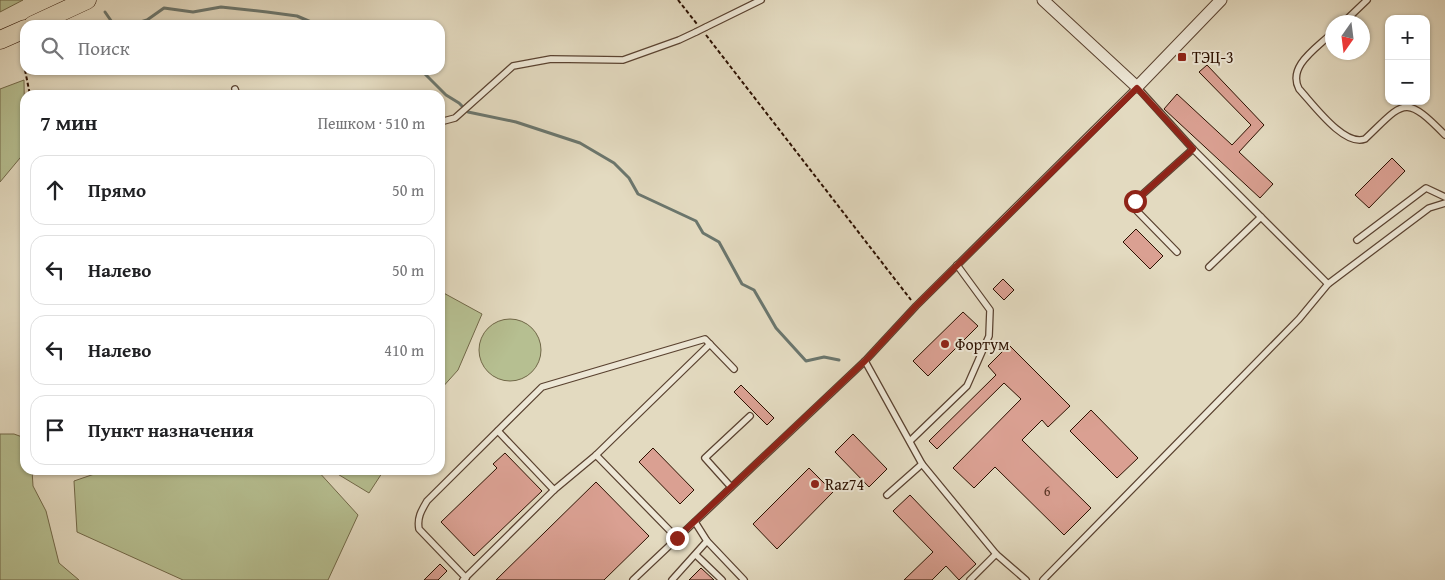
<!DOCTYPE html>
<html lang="ru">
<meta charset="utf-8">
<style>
body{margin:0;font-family:"Gentium Book Plus",serif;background:#f6f6f6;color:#202124}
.controls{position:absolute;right:15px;top:15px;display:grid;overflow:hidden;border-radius:10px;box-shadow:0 1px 4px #0004}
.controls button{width:45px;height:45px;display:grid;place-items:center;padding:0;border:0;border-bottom:1px solid #e0e0e0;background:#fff;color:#202124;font:25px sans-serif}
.compass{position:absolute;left:1325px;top:15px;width:45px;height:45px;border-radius:50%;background:#fff;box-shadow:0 1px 4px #0004;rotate:194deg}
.stop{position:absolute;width:15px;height:15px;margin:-11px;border:4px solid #8f2418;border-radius:50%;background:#fff}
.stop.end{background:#8f2418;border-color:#fff;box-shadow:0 1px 5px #0008}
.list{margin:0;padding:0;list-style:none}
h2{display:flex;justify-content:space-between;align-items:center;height:65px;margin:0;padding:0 20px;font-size:21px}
h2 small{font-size:16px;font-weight:400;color:#757577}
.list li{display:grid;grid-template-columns:32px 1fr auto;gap:15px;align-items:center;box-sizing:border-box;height:70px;margin:0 10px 10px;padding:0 10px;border:1px solid #e0e0e0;border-radius:15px}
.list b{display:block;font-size:19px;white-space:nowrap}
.list em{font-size:16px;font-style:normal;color:#757577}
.icon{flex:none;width:28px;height:28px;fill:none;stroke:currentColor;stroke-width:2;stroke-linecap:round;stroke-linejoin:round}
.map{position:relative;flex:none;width:1445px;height:580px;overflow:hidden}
.search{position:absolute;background:#fff;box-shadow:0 1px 4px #0004;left:20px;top:20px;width:425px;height:55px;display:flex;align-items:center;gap:12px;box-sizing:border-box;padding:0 18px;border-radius:15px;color:#757577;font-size:19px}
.panel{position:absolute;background:#fff;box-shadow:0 1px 4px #0004;left:20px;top:90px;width:425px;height:385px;border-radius:15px}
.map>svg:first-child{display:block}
</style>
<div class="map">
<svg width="1445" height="580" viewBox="0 0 1445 580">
<rect width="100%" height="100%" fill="#e3dac0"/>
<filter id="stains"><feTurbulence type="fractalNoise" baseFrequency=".004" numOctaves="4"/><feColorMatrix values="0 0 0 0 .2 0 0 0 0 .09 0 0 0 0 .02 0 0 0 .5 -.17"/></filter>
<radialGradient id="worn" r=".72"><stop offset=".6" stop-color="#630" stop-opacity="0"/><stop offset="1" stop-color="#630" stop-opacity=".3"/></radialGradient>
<g fill="#b6bf91" stroke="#716848">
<path d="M0,0H23L0,12Z"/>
<path d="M24,80L25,152L0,182V89Z"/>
<path d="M440,291L482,314L458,370L440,390Z"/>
<circle cx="510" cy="350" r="31"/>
<path d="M0,434H14L25,438V470H32L33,486L46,511L59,563L79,580H0Z"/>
<path d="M106,470H317L358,515L328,580H183L77,532L74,481Z"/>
<path d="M331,470H384L369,493Z"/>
</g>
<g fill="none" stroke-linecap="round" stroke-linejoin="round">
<g stroke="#6b766d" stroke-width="3">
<path d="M105,12L114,25"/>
<path d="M131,25L147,20L164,8L193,12L221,7L267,12L297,16L318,25"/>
<path d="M421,70L446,95L459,103L468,112L516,122L580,143L614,163L629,178L638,194L696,221L703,233L719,242L742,284L754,290L776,328L806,361L824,357L839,360"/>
</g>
</g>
<g fill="#daa092" stroke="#2c1000">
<path d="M1207,65L1264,125L1239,152L1273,184L1260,198L1164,109L1177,94L1232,145L1251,125L1199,72Z"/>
<path d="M1392,158L1405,171L1369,208L1355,195Z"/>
<path d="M1136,229L1163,256L1150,269L1123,242Z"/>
<path d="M1003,279L1014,290L1004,300L993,289Z"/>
<path d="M963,312L978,326L928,376L913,361Z"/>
<path d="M1009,345L1070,406L1048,427L1042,420L1022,440L1091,508L1064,535L995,467L974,488L953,468L1021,399L1004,383L937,449L929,441L996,375L988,366Z"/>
<path d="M741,385L774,418L767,425L734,392Z"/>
<path d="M1091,410L1138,458L1117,478L1070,431Z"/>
<path d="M853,434L887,469L869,487L835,452Z"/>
<path d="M653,448L694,490L680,504L639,462Z"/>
<path d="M505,453L542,491L474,556L441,522L497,468L493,464Z"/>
<path d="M809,468L833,492L777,549L753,524Z"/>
<path d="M596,482L649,536L604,580H496Z"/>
<path d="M910,495L976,564L959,580L946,566L932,580H904L933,552L893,511Z"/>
<path d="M440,564L447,571L438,580H424Z"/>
<path d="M701,568L714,580H689Z"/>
</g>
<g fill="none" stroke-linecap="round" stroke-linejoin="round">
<defs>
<g id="service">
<path d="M1344,22L1367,0"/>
<path d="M706,27L761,0"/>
<path d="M1332,33C1317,48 1287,66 1299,89C1313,104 1344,147 1365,139C1404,102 1404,93 1445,135"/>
<path d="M235,89L237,95"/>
<path d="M440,122L455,118L513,66L551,59L623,60L679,40L696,32"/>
<path d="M1357,240L1426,188L1445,197"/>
<path d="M1177,252L1136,210L1135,201L1193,149"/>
<path d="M1209,267L1261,217"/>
<path d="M865,361L922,464L996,554L1026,580"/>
<path d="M498,431L554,490"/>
<path d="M910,441L967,386L989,336L990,310L957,265"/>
<path d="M596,455L677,538"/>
<path d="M731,487L705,458L750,416"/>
<path d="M887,495L922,464"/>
<path d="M695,522L707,541L744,580"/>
<path d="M696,555L722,580"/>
<path d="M466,578L419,529C417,518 421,511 427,501L542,387L705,339L734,369"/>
<path d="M463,580L554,490L596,455L710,344"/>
<path d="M633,580L865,361L916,306L1137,87L1193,149L1328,284"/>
<path d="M672,580L707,541"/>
<path d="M970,580L996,554"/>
<path d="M1043,580L1299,319L1328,284L1429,208L1445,203"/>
</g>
<path id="minor" d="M1043,0L1137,87L1221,0"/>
<g id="primary">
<path d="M33,25L87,0"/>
<path d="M0,40L25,29"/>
</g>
</defs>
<use href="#service" stroke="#5a4230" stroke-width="8"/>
<use href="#minor" stroke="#5a4230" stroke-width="13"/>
<use href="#primary" stroke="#2c1000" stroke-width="19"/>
<g stroke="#2c1000" stroke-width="2" stroke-dasharray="4 2.5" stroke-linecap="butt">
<path d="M678,0L697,24"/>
<path d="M706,35L911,300"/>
<path d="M21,47L25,69"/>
<path d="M25,70L30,95"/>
</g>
<use href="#service" stroke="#ede7d6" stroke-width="5.5"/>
<use href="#minor" stroke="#ede7d6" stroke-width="11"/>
<use href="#primary" stroke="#e3dac0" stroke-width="18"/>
<defs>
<path id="service-bridge" d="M696,32L706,27"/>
</defs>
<use href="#service-bridge" stroke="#5a4230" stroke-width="8" stroke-linecap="butt"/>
<use href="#service-bridge" stroke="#ede7d6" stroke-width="5.5"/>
</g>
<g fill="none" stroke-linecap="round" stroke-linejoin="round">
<path stroke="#8f2418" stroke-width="6" d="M677,538L865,361L916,306L1137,88L1193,149L1135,201"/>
</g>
<g fill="#8f2418" stroke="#ede7d6" stroke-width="2">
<rect x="1177" y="52" width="10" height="10" rx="2.5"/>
<circle cx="945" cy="344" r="5"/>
<circle cx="815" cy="484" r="5"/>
</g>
<g text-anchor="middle" stroke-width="4" stroke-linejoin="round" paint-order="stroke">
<g font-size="14" fill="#583424">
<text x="1047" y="496">6</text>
</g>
<g font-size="16" fill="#2c1000" stroke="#ede7d6" text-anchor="start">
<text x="1192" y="63">ТЭЦ-3</text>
<text x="955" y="350">Фортум</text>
<text x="825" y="490">Raz74</text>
</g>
</g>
<rect width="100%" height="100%" filter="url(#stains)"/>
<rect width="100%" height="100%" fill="url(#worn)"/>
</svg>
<div class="controls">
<button>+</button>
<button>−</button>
</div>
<svg class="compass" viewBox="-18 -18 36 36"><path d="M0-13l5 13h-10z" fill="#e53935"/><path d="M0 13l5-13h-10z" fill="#757577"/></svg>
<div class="stop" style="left:1135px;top:201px"></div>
<div class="stop end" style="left:677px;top:538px"></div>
<div class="search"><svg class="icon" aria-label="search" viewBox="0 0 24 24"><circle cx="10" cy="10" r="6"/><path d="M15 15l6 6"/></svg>Поиск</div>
<section class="panel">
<h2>7 мин<small>Пешком · 510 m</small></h2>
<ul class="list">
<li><svg class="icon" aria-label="ahead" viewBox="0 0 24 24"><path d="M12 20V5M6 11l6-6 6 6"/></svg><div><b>Прямо</b></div><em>50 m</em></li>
<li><svg class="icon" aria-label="left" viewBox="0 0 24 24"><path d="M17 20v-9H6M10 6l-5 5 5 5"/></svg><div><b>Налево</b></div><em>50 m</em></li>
<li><svg class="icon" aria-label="left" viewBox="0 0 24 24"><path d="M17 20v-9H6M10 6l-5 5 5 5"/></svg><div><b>Налево</b></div><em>410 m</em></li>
<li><svg class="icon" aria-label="arrive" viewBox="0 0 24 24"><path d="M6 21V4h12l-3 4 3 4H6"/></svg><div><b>Пункт назначения</b></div></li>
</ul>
</section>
</div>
